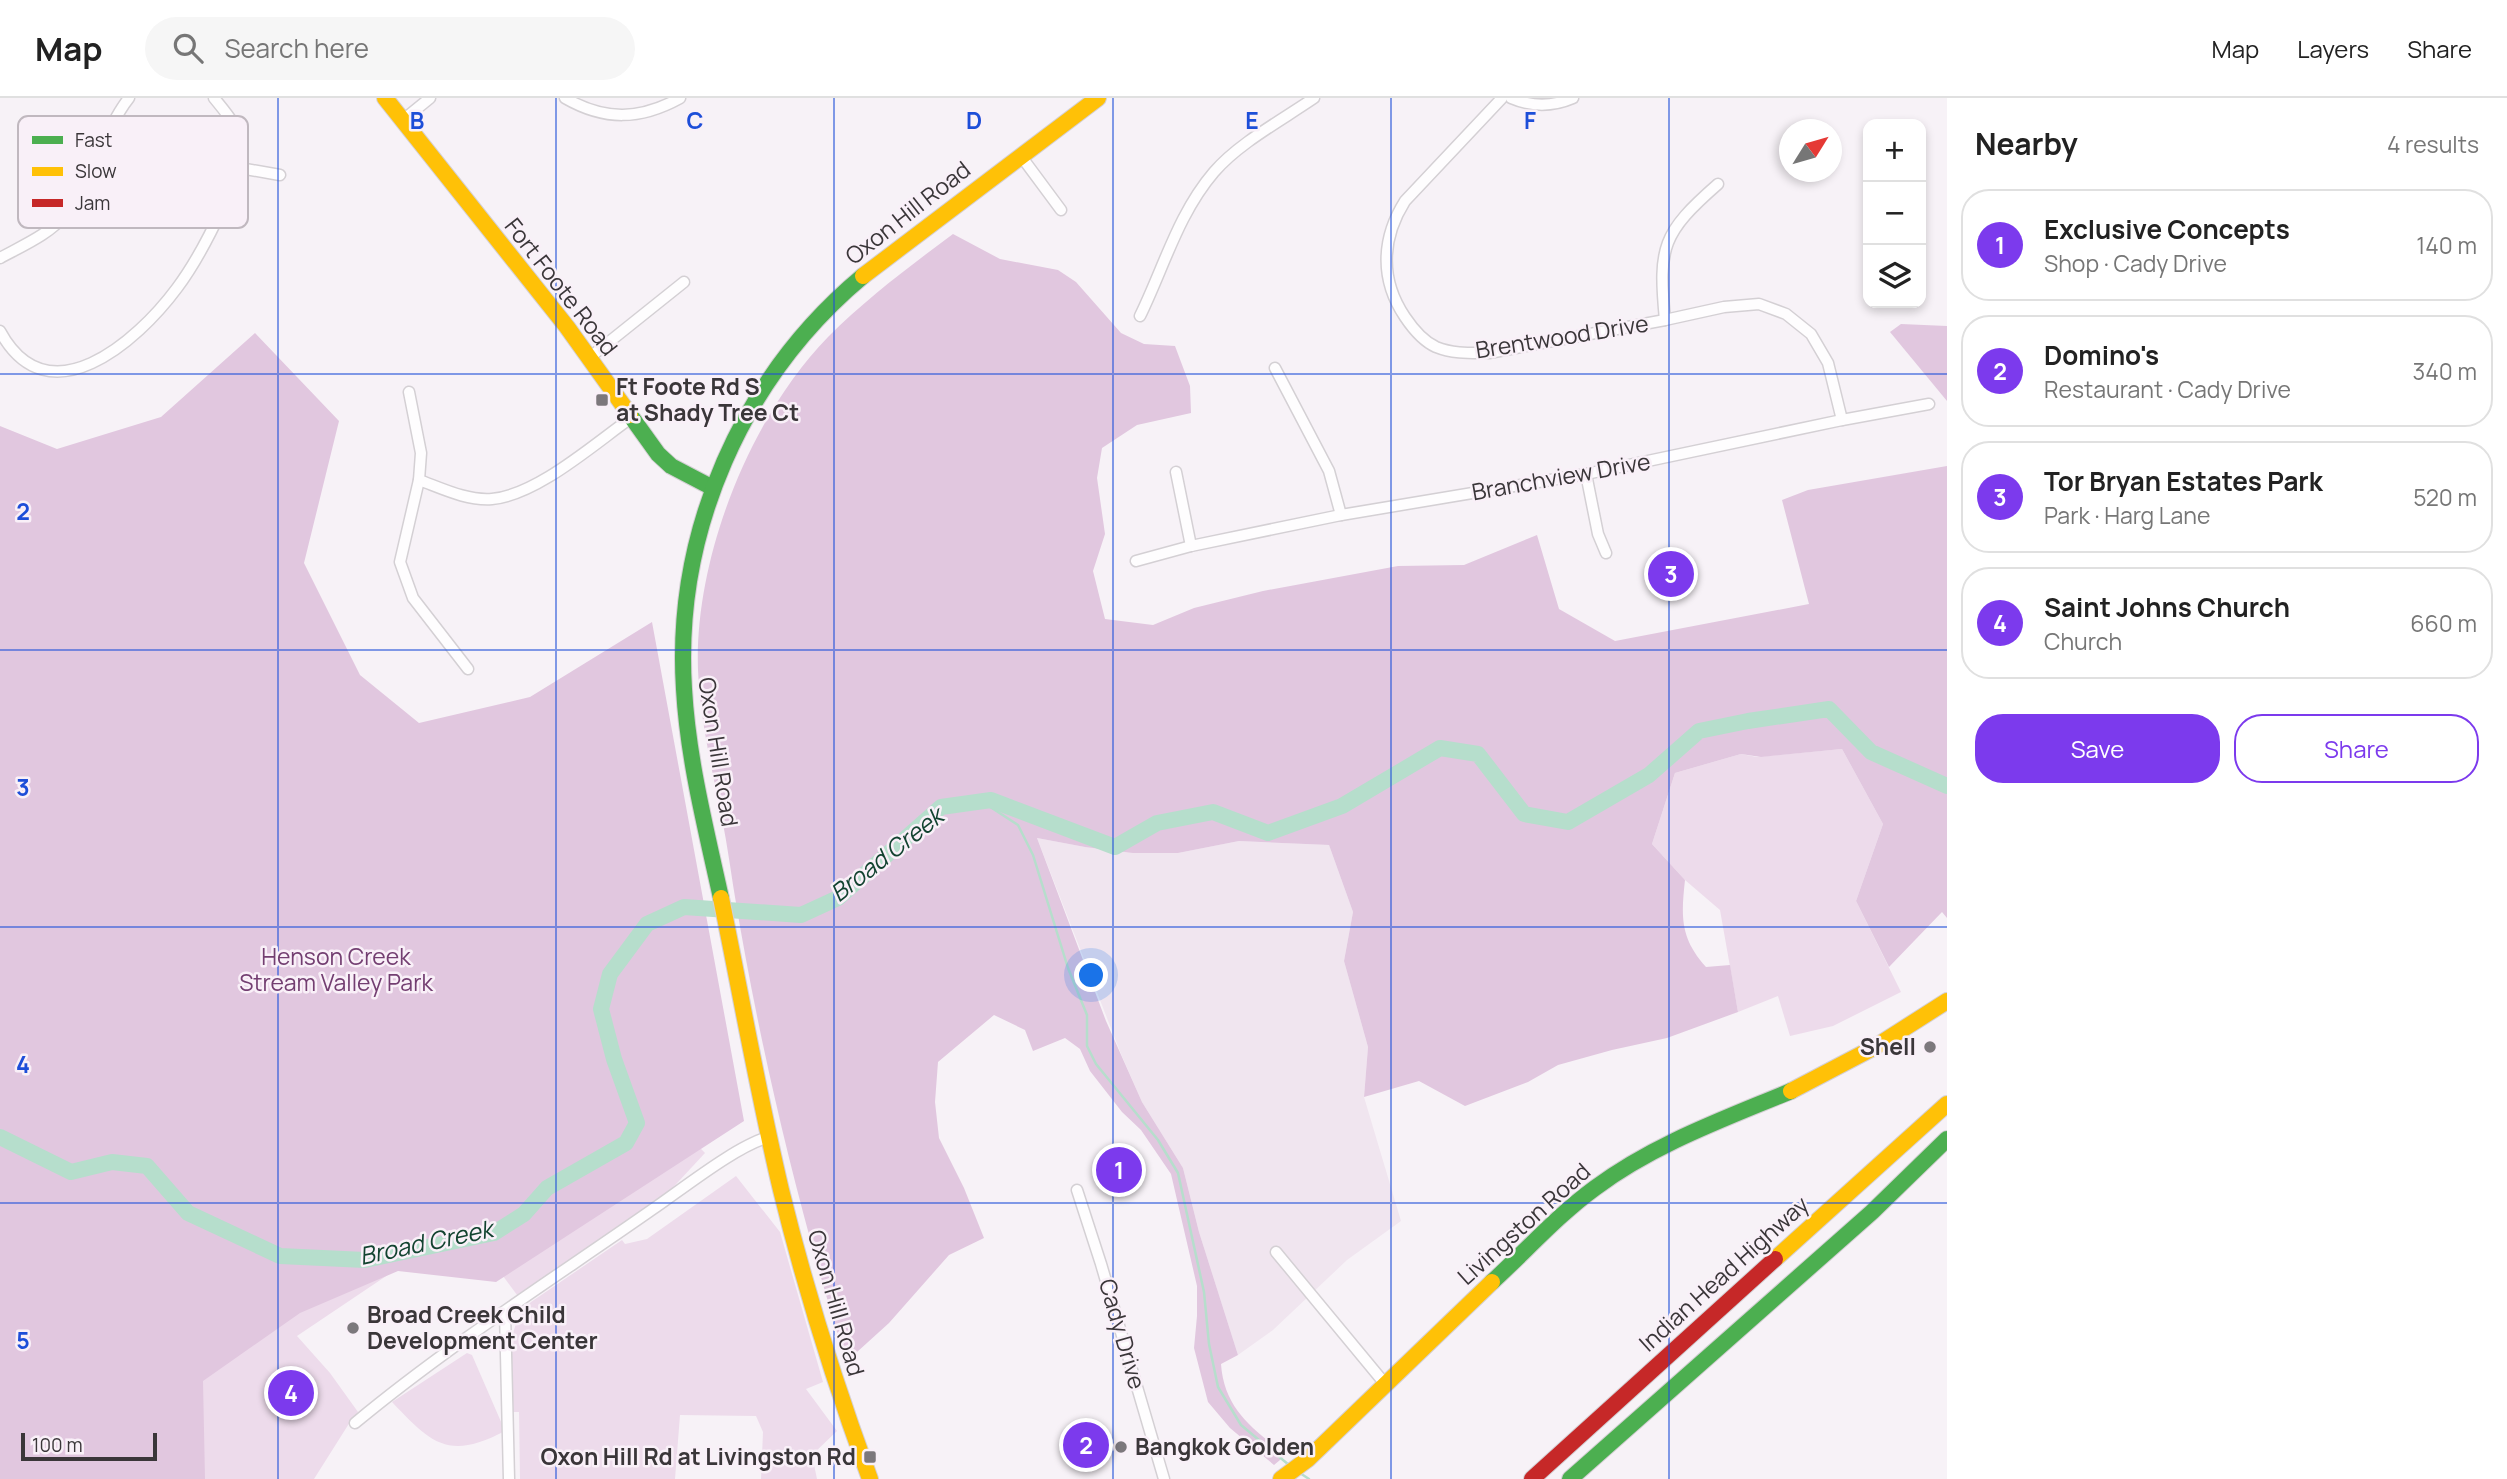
<!DOCTYPE html>
<meta charset="utf-8">
<style>
body{margin:0;font-family:Manrope,sans-serif;background:#f6f6f6;color:#222}
.controls{position:absolute;right:21px;top:21px;display:grid;overflow:hidden;border-radius:14px;box-shadow:0 4px 10px #0003}
.controls button{width:63px;height:63px;display:grid;place-items:center;padding:0;border:0;border-bottom:2px solid #e0e0e0;background:#fff;color:#222;font:35px sans-serif}
.compass{position:absolute;left:1779px;top:21px;width:63px;height:63px;border-radius:50%;background:#fff;box-shadow:0 4px 10px #0003;rotate:53deg}
.scale{position:absolute;left:21px;bottom:18px;width:136px;box-sizing:border-box;padding-left:7px;border:4px solid #3a3639;border-top:0;font-size:19px;line-height:24px;white-space:nowrap;color:#3a3639;-webkit-text-stroke:5px #f9f0f8;paint-order:stroke}
.you{position:absolute;left:1092px;top:878px;width:24px;height:24px;margin:-18px;border:5px solid #fff;border-radius:50%;background:#1a73e8;box-shadow:0 0 0 10px #1a73e833}
.badge{display:grid;place-items:center;width:46px;height:46px;border-radius:50%;background:#7c3aed;color:#fff;font-size:23px;font-weight:700}
.pin{position:absolute;translate:-50% -50%;border:4px solid #fff;box-shadow:0 2px 7px #0006}
.list{margin:0;padding:0;list-style:none}
h2{display:flex;justify-content:space-between;align-items:center;height:91px;margin:0;padding:0 28px;font-size:30px}
h2 small{font-size:23px;font-weight:400;color:#767676}
.list li{display:grid;grid-template-columns:46px 1fr auto;gap:21px;align-items:center;box-sizing:border-box;height:112px;margin:0 14px 14px;padding:0 14px;border:2px solid #e0e0e0;border-radius:28px}
.list b{display:block;font-size:26px;white-space:nowrap}
.list p{margin:0;font-size:23px;white-space:nowrap;color:#767676}
.list em{font-size:23px;font-style:normal;color:#767676}
.actions{display:flex;gap:14px;padding:21px 28px}
.actions a{flex:1;padding:16px 0;border:2px solid #7c3aed;border-radius:28px;text-align:center;font-size:24px;color:#7c3aed}
.actions .main{background:#7c3aed;color:#fff}
.icon{flex:none;width:38px;height:38px;fill:none;stroke:currentColor;stroke-width:2;stroke-linecap:round;stroke-linejoin:round}
.map{position:relative;flex:none;width:1947px;height:1381px;overflow:hidden}
header{display:flex;align-items:center;gap:42px;box-sizing:border-box;height:98px;padding:0 35px;background:#fff;border-bottom:2px solid #e0e0e0}
header strong{font-size:33px}
nav{display:flex;gap:38px;margin-inline-start:auto;font-size:24px}
.search{width:490px;height:63px;background:#f6f6f6;display:flex;align-items:center;gap:18px;box-sizing:border-box;padding:0 24px;border-radius:38px;color:#767676;font-size:26px}
main{display:flex}
aside{flex:1;background:#fff}
.map>svg:first-child{display:block}
</style>
<header>
<strong>Map</strong>
<div class="search"><svg class="icon" aria-label="search" viewBox="0 0 24 24"><circle cx="10" cy="10" r="6"/><path d="M15 15l6 6"/></svg>Search here</div>
<nav><a>Map</a><a>Layers</a><a>Share</a></nav>
</header>
<main>
<div class="map">
<svg width="1947" height="1381" viewBox="0 0 1947 1381">
<rect width="100%" height="100%" fill="#f7f2f7"/>
<path fill="#f0e5ef" d="M1037,740L1085,749L1178,755L1239,743L1329,747L1353,814L1344,863L1368,949L1364,999L1401,1123L1347,1162L1273,1232L1238,1257L1199,1134L1183,1070L1142,1004L1121,956Z"/>
<g fill="#eddbeb">
<path d="M1842,651L1883,726L1856,803L1901,894L1833,928L1790,938L1778,898L1738,914L1720,812L1685,782L1652,746L1675,675L1741,656L1757,659Z"/>
<path d="M653,1001L705,1055L666,1097L520,1201L478,1144Z"/>
<path d="M0,1044L410,1162L297,1238L330,1275L358,1314L350,1324L314,1381H0Z"/>
<path d="M736,1078L780,1134L823,1284L806,1291L837,1333L812,1357L817,1381H761L763,1334L756,1318L680,1317L675,1381H520L519,1314H513C511,1278 502,1230 531,1204L622,1142L625,1146L647,1141Z"/>
<path d="M467,1255L472,1257L505,1333C448,1363 431,1345 392,1304Z"/>
</g>
<g fill="#e1c7df">
<path d="M953,136L1000,161L1058,172L1076,184L1121,235L1144,246L1175,248L1190,288L1191,315L1137,327L1102,350L1097,380L1105,436L1093,473L1105,521L1153,527L1194,510L1263,493L1398,468L1464,467L1537,437L1559,511L1615,543L1809,506L1782,402L1808,392L1947,368V820L1942,814L1889,869L1856,803L1883,726L1842,651L1761,659L1741,656L1675,675L1652,746L1685,782C1681,819 1680,840 1706,869L1730,867L1738,914L1667,940L1612,952L1558,967L1528,984L1465,1008L1419,983L1364,999L1368,949L1344,863L1353,814L1329,747L1239,743L1178,755H1133L1085,749L1037,740L1106,923L1142,1004L1183,1070L1199,1134L1238,1257L1221,1266C1224,1311 1253,1331 1286,1357L1274,1367L1230,1330L1208,1304L1194,1250L1197,1218V1188L1171,1076L1141,1032L1122,1014L1090,973L1080,951L1065,940L1033,953L1025,932L994,917L938,964L935,1004L939,1040L964,1090L984,1140L949,1157L889,1225L846,1264C799,1112 761,956 735,799C730,768 726,737 719,707C710,662 700,618 698,572C694,460 750,319 828,239C867,200 910,168 953,136Z"/>
<path d="M1901,226L1947,228V303L1890,234Z"/>
<path d="M255,235L339,323L304,465L360,577L419,625L530,599L652,524L744,1023L496,1184L398,1173L300,1215L203,1283L205,1381H0V328L57,351L161,319Z"/>
</g>
<g fill="none" stroke-linecap="round" stroke-linejoin="round">
<g stroke="#b6decc" stroke-width="2.5">
<path d="M981,703L1018,727L1033,757L1068,870L1087,917V948L1096,966L1158,1042L1178,1075L1204,1194L1209,1246L1218,1289L1241,1327L1289,1367"/>
<path d="M1300,1375L1309,1381"/>
</g>
<path stroke="#b6decc" stroke-width="16" d="M0,1039L71,1074L112,1064L147,1068L188,1115L280,1158L365,1162L494,1135L524,1116L547,1090L626,1045L637,1025L614,961L601,911L610,876L647,826L684,809L801,817L838,800L941,709L991,702L1115,749L1157,725L1213,714L1268,735L1342,708L1440,650L1478,656L1524,716L1568,724L1649,677L1699,633L1748,623L1829,611L1871,654L1947,688"/>
<defs>
<g id="street">
<path d="M565,0C605,23 640,22 680,0"/>
<path d="M1502,0L1405,103C1381,141 1380,182 1405,219C1413,231 1423,243 1436,249C1453,256 1471,255 1489,255L1665,222L1724,209L1759,206L1786,216L1811,236L1828,265L1842,322"/>
<path d="M1511,0C1532,9 1552,9 1573,0"/>
<path d="M403,22L430,0"/>
<path d="M1021,58L1061,112"/>
<path d="M240,70L280,77"/>
<path d="M0,160C24,147 50,136 67,115C95,83 102,34 129,0"/>
<path d="M1140,218C1164,169 1178,116 1214,74C1239,45 1282,22 1314,0"/>
<path d="M1665,222C1658,149 1662,135 1718,86"/>
<path d="M0,233C48,322 137,244 177,190C195,166 209,139 222,111C230,93 244,71 242,51C240,30 227,16 214,0"/>
<path d="M589,260L684,184"/>
<path d="M1275,270L1329,373L1341,417"/>
<path d="M409,294L421,355L419,382L400,464L413,500L468,571"/>
<path d="M1176,374L1191,448"/>
<path d="M1586,376L1598,436L1606,455"/>
<path d="M419,382C441,390 467,403 492,401C537,397 594,346 631,320"/>
<path d="M1136,463L1191,448L1341,417L1586,376L1842,322L1929,306"/>
<path d="M1077,1092L1101,1166L1164,1381"/>
<path d="M1276,1154L1386,1287"/>
<path d="M505,1214L509,1381"/>
<path d="M355,1325C449,1247 553,1181 653,1111C681,1092 740,1045 770,1039"/>
</g>
<g id="fast">
<path d="M630,317L658,356L671,368L713,390"/>
<path d="M721,800C706,731 688,662 684,591C674,434 742,279 863,178"/>
<path d="M1492,1184C1526,1153 1558,1117 1595,1090C1654,1046 1724,1021 1791,993"/>
<path d="M1570,1381L1872,1114L1947,1041"/>
</g>
<g id="slow">
<path d="M385,0L567,229L630,317"/>
<path d="M863,178L1098,0"/>
<path d="M721,800C741,897 758,995 781,1092C805,1190 835,1286 870,1381"/>
<path d="M1791,993L1875,949L1947,903"/>
<path d="M1775,1161L1947,1006"/>
<path d="M1281,1381L1308,1361L1492,1184"/>
</g>
<path id="jam" d="M1532,1381L1775,1161"/>
</defs>
<use href="#street" stroke="#d4d0d4" stroke-width="13"/>
<use href="#fast" stroke="#d4d0d4" stroke-width="18"/>
<use href="#slow" stroke="#d4d0d4" stroke-width="18"/>
<use href="#jam" stroke="#d4d0d4" stroke-width="18"/>
<use href="#street" stroke="#fefdfe" stroke-width="10"/>
<use href="#fast" stroke="#4caf50" stroke-width="16"/>
<use href="#slow" stroke="#ffc107" stroke-width="16"/>
<use href="#jam" stroke="#c62828" stroke-width="16"/>
</g>
<path fill="none" stroke="#1d4ed8" stroke-width="2" stroke-opacity="0.55" d="M278,0V1381M556,0V1381M834,0V1381M1113,0V1381M1391,0V1381M1669,0V1381M0,276H1947M0,552H1947M0,829H1947M0,1105H1947"/>
<g fill="#7c787c" stroke="#f9f0f8" stroke-width="2.5">
<rect x="595" y="295" width="14" height="14" rx="3.5"/>
<circle cx="1930" cy="949" r="7"/>
<circle cx="353" cy="1230" r="7"/>
<circle cx="1121" cy="1349" r="7"/>
<rect x="863" y="1352" width="14" height="14" rx="3.5"/>
</g>
<g text-anchor="middle" stroke-width="5" stroke-linejoin="round" paint-order="stroke">
<g font-size="23" fill="#3a3639" stroke="#f9f0f8">
<text transform="translate(908 115) rotate(-38)" y="8">Oxon Hill Road</text>
<text transform="translate(561 189) rotate(52)" y="8">Fort Foote Road</text>
<text transform="translate(1562 239) rotate(-9)" y="8">Brentwood Drive</text>
<text transform="translate(1561 379) rotate(-10)" y="8">Branchview Drive</text>
<text transform="translate(718 654) rotate(81)" y="8">Oxon Hill Road</text>
<text transform="translate(1524 1126) rotate(-42)" y="8">Livingston Road</text>
<text transform="translate(1724 1176) rotate(-42)" y="8">Indian Head Highway</text>
<text transform="translate(836 1205) rotate(74)" y="8">Oxon Hill Road</text>
<text transform="translate(1122 1236) rotate(74)" y="8">Cady Drive</text>
</g>
<g font-size="23" font-weight="bold" fill="#3a3639" stroke="#f9f0f8" text-anchor="start">
<text x="616" y="297">Ft Foote Rd S<tspan x="616" dy="26">at Shady Tree Ct</tspan></text>
<text x="1916" y="957" text-anchor="end">Shell</text>
<text x="367" y="1225">Broad Creek Child<tspan x="367" dy="26">Development Center</tspan></text>
<text x="1135" y="1357">Bangkok Golden</text>
<text x="856" y="1367" text-anchor="end">Oxon Hill Rd at Livingston Rd</text>
</g>
<g font-size="23" fill="#733e71" stroke="#f9f0f8">
<text x="336" y="867">Henson Creek<tspan x="336" dy="26">Stream Valley Park</tspan></text>
</g>
<g font-size="24" font-style="italic" fill="#124330" stroke="#f9f0f8">
<text transform="translate(887 757) rotate(-38)" y="8">Broad Creek</text>
<text transform="translate(426 1145) rotate(-12)" y="8">Broad Creek</text>
</g>
</g>
<rect x="18" y="18" width="230" height="112" rx="10" fill="#f9f0f8" stroke="#c0b8bf" stroke-width="2"/>
<rect x="32" y="38" width="31" height="8" fill="#4caf50"/>
<rect x="32" y="69" width="31" height="9" fill="#ffc107"/>
<rect x="32" y="101" width="31" height="8" fill="#c62828"/>
<g font-size="19" fill="#3a3639">
<text x="75" y="49">Fast</text>
<text x="75" y="80">Slow</text>
<text x="75" y="112">Jam</text>
</g>
<g font-size="23" text-anchor="middle" font-weight="bold" fill="#1d4ed8" stroke="#f9f0f8" stroke-width="5" stroke-linejoin="round" paint-order="stroke">
<text x="417" y="31">B</text>
<text x="695" y="31">C</text>
<text x="974" y="31">D</text>
<text x="1252" y="31">E</text>
<text x="1530" y="31">F</text>
<text x="23" y="422">2</text>
<text x="23" y="698">3</text>
<text x="23" y="975">4</text>
<text x="23" y="1251">5</text>
</g>
</svg>
<div class="controls">
<button>+</button>
<button>−</button>
<button><svg class="icon" aria-label="layers" viewBox="0 0 24 24"><path d="M12 4l9 5-9 5-9-5zM3 14l9 5 9-5"/></svg></button>
</div>
<svg class="compass" viewBox="-18 -18 36 36"><path d="M0-13l5 13h-10z" fill="#e53935"/><path d="M0 13l5-13h-10z" fill="#767676"/></svg>
<div class="scale">100 m</div>
<div class="you"></div>
<div class="pin badge" style="left:1119px;top:1072px">1</div>
<div class="pin badge" style="left:1086px;top:1347px">2</div>
<div class="pin badge" style="left:1671px;top:476px">3</div>
<div class="pin badge" style="left:291px;top:1295px">4</div>
</div>
<aside>
<h2>Nearby<small>4 results</small></h2>
<ul class="list">
<li><span class="badge">1</span><div><b>Exclusive Concepts</b><p>Shop · Cady Drive</p></div><em>140 m</em></li>
<li><span class="badge">2</span><div><b>Domino's</b><p>Restaurant · Cady Drive</p></div><em>340 m</em></li>
<li><span class="badge">3</span><div><b>Tor Bryan Estates Park</b><p>Park · Harg Lane</p></div><em>520 m</em></li>
<li><span class="badge">4</span><div><b>Saint Johns Church</b><p>Church</p></div><em>660 m</em></li>
</ul>
<div class="actions"><a class="main">Save</a><a>Share</a></div>
</aside>
</main>
